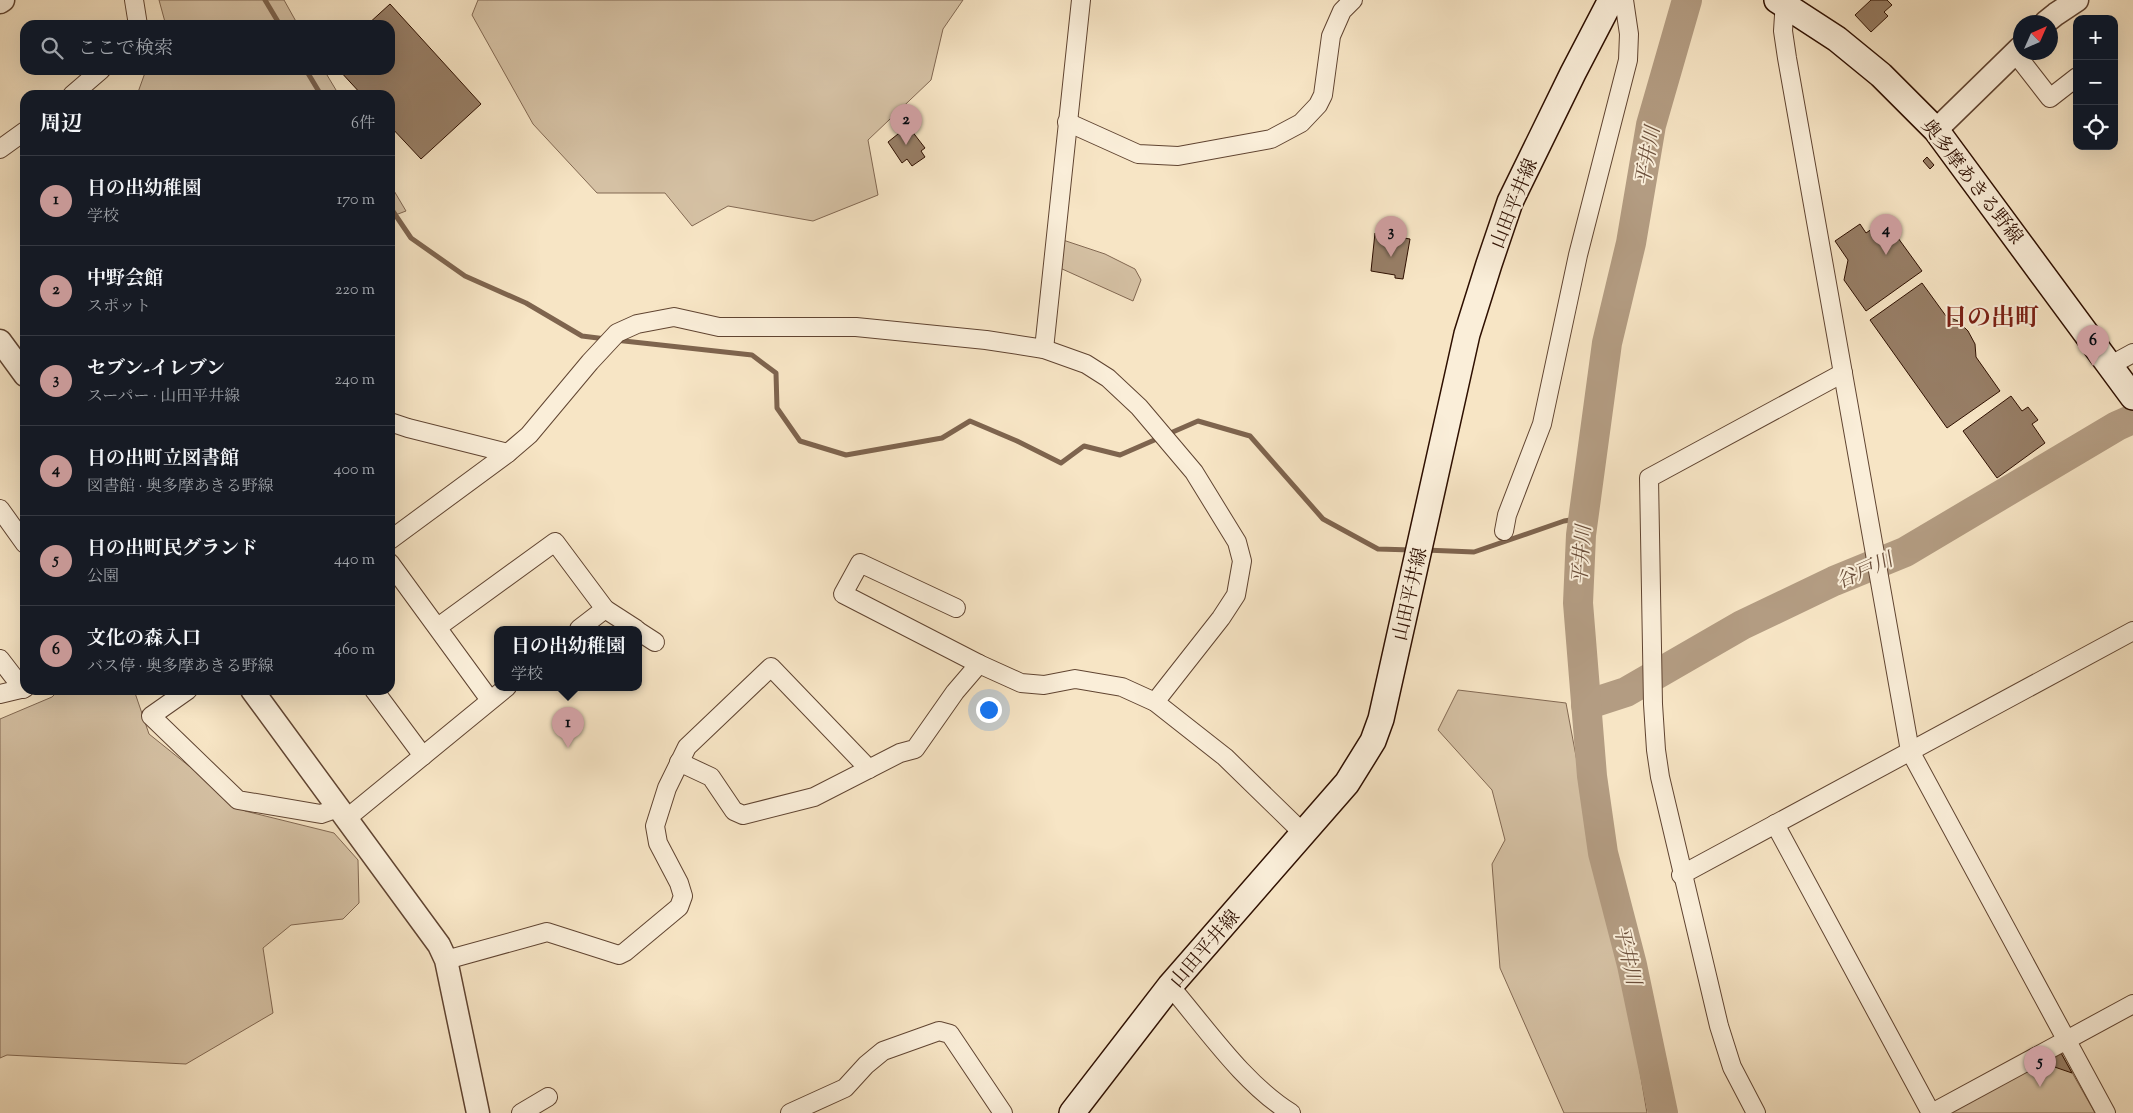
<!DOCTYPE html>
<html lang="ja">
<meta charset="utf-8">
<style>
body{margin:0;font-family:"Sorts Mill Goudy","Noto Serif JP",serif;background:#242831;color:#f1f3f6}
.controls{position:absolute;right:15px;top:15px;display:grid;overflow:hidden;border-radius:10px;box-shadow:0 5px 20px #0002}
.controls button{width:45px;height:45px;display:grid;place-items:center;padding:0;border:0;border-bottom:1px solid #363941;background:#171b24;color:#f1f3f6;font:25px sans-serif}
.compass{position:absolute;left:2013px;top:15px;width:45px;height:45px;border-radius:50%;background:#171b24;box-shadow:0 5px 20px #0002;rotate:45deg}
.you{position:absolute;left:988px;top:709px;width:18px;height:18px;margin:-12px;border:4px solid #fff;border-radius:50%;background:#1a73e8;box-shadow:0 0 0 8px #1a73e833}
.badge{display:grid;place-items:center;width:32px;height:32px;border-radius:50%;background:#c59692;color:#111;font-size:16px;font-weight:700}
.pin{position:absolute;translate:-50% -41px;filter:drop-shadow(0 1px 2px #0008)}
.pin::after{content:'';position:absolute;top:26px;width:18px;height:15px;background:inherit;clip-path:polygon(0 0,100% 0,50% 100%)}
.popup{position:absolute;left:494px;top:626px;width:148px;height:65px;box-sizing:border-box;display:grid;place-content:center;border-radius:10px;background:#171b24;filter:drop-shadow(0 1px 4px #0005);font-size:16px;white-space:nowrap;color:#9ea1a6}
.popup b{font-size:19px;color:#f1f3f6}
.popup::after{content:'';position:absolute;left:50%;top:100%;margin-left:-10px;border:10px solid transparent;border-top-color:#171b24}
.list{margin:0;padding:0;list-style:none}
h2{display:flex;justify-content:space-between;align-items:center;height:65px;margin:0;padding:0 20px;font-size:21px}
h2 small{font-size:16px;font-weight:400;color:#9ea1a6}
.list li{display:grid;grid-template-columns:32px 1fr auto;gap:15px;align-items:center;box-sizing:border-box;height:90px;padding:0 20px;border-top:1px solid #363941}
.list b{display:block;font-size:19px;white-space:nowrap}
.list p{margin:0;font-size:16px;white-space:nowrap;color:#9ea1a6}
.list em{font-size:16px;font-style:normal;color:#9ea1a6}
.icon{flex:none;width:28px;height:28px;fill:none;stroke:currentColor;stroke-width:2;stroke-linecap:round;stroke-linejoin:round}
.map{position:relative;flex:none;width:2133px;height:1113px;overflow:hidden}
.search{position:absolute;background:#171b24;box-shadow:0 5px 20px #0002;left:20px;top:20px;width:375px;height:55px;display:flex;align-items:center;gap:12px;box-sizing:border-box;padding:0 18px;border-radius:15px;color:#9ea1a6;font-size:19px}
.panel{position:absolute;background:#171b24;box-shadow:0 5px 20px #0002;left:20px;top:90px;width:375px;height:605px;border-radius:15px}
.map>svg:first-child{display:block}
</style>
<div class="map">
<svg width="2133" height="1113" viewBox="0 0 2133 1113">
<rect width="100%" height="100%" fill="#f7e5c5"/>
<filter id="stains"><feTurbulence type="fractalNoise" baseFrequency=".004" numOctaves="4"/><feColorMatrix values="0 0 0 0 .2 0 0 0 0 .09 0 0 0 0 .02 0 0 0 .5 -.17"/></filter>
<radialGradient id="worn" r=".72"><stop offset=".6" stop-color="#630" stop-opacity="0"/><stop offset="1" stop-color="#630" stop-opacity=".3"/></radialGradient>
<g fill="#d5c1a4" stroke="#826852">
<path d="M159,0H284L298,25H164L165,22Z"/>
<path d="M478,0H963L943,29L931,80L868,140L878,195L813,221L728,206L692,226L665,193H597L533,124L472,15Z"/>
<path d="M146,70H324L339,95H137Z"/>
<path d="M390,184L406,211L390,217Z"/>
<path d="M1063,240L1105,254L1135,269L1141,280L1133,301L1060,268Z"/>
<path d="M59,690H134L149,734L245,811L334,833L358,860L359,903L343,919L291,925L263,948L273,1013L186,1064L7,1055L0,1058V719L52,697Z"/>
<path d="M1458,690L1566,703L1579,772L1623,970L1647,1113H1564L1500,968L1492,864L1505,840L1492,790L1438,730Z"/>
<path d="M2061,1053L2095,1113H1949Z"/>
</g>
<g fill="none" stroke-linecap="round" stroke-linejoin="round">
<g stroke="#7e644e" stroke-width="5">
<path d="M265,0L280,25"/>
<path d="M306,70L321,95"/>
<path d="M390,207L411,238L465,276L526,303L582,336L606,339"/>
<path d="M615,340L752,355L776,373L777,408L800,441L846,455L942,438L970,421L1017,441L1061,463L1084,446L1120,455L1198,421L1250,436L1323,519L1378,549L1412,550"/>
<path d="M1425,550L1474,552L1564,521L1583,518"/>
</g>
<g stroke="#b39c82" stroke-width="30">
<path d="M1586,705L1626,692L1742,625L1834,581L1905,552L2117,426L2133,419"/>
<path d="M1663,1113L1632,965L1603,853L1592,776L1578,603L1581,535L1607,343L1631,243L1651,125L1687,0"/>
</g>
</g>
<g fill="#977e66" stroke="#2e0f00">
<path d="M1871,0H1887L1892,5L1884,12L1888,16L1871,32L1855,15Z"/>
<path d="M390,4L481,104L421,159L390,126V95H362L339,70H390V25H367Z"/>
<path d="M908,126L925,148L921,151L925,157L912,166L907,159L902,163L888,142Z"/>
<path d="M1927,157L1934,165L1930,169L1923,161Z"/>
<path d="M1885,220L1922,271L1866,311L1844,280L1848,260L1835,241L1860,224L1866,233Z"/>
<path d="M1375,233L1410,239L1403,279L1395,278V275L1371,271Z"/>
<path d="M1922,283L1946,316L1958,321L1968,331L1975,344L1976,357L2000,391L1947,428L1870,320Z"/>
<path d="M2011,396L2022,411L2028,407L2038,420L2032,424L2045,443L1997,478L1963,431Z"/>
<path d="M2061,1053L2072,1073L2043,1063Z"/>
</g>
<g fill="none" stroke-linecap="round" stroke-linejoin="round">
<defs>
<g id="minor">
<path d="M134,0L138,25"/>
<path d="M1785,0L1783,31L1787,58L1910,751L2106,1113"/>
<path d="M2015,53L2050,98L2077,77"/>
<path d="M72,95L101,70"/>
<path d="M1067,122L1138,154L1178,156L1271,139L1301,123L1318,105L1323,95L1331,36L1342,11L1353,0"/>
<path d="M0,149L25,131"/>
<path d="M1044,349L1081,0"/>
<path d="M2111,365L2133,353"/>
<path d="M390,422L408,428L508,453"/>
<path d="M0,509L25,544"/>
<path d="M1504,531L1507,515L1542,424L1578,255L1628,60L1629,34L1624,0"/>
<path d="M390,540L508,453L529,435L590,362L617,333L637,324L674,317L719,327H856L986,340L1044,349L1086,364L1108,378L1139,407L1194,472L1237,542L1242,561L1236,595L1221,618L1155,702"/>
<path d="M390,563L490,700"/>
<path d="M956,608L860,563L843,594L979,664"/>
<path d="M605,609L636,629"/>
<path d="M438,627L555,542L605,609L579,629"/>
<path d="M638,631L655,642"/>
<path d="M0,659L23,689"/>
<path d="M188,690L151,716L238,800L321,814L338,808"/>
<path d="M374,690L423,756"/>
<path d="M0,694L25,688"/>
<path d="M679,762L711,777L734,811L743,815L814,797L900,753L915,749L955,692L979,664L1021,683L1044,685L1075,679L1122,687L1155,702L1225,757L1304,834"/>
<path d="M346,819L507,687"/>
<path d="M1775,824L1931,1113"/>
<path d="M1681,875L2133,631"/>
<path d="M446,960L547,932L619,955L625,952L679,907L683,896L679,883L658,843L655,826L667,788L687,747L771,667L869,769"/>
<path d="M1170,986C1207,1029 1243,1083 1291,1113"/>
<path d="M521,1113L548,1097"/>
<path d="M790,1113L845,1088L866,1065L883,1051L939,1031L950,1034L1003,1113"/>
<path d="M1756,1113L1732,1067L1719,1026L1660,777L1656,750L1653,704L1649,478L1843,373"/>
<path d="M1932,1113L2133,1004"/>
</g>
<g id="tertiary">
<path d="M0,2L3,0"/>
<path d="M2046,22L2056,14L2077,0"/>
<path d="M1936,130L2020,48"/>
<path d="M0,341L25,375"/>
<path d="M252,690L439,945L446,960L478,1113"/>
</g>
<g id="secondary">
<path d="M1777,0L1837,39L1881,75L1936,130L2133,397"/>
<path d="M1072,1113L1170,986L1347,783L1373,741L1381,719L1467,334L1489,264L1510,202L1573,73L1611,0"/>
</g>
</defs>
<use href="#minor" stroke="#604431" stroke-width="20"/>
<use href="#tertiary" stroke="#604431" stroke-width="25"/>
<use href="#secondary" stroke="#2e0f00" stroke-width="28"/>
<use href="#minor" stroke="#faeed9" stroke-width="18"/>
<use href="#tertiary" stroke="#faeed9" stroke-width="22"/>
<use href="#secondary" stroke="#faeed9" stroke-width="25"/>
</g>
<g text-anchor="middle" stroke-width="4" stroke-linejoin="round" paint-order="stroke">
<g font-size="19" fill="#2e0f00" stroke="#faeed9">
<text transform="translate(1973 181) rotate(52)" y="7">奥多摩あきる野線</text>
<text transform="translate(1513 203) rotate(-68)" y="7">山田平井線</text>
<text transform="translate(1409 594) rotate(-77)" y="7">山田平井線</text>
<text transform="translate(1204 948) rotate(-49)" y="7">山田平井線</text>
</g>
<g font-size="20" font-style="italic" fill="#6a4e3a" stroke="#faeed9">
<text transform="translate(1647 156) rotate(-80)" y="7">平井川</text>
<text transform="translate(1581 555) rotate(-86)" y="7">平井川</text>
<text transform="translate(1864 570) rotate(-24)" y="7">谷戸川</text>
<text transform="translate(1628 955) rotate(77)" y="7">平井川</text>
</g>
<g font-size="24" font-weight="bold" fill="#7a1f14" stroke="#faeed9">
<text x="1991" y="325">日の出町</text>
</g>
</g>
<rect width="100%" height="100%" filter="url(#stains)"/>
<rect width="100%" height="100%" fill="url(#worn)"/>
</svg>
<div class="controls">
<button>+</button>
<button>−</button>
<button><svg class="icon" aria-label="locate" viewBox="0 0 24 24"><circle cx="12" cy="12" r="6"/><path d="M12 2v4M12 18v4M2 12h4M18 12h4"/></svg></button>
</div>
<svg class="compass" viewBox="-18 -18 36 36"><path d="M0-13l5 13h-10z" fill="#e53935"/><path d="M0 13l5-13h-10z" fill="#9ea1a6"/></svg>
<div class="you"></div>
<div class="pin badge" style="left:568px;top:748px">1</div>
<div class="popup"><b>日の出幼稚園</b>学校</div>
<div class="pin badge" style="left:906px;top:145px">2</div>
<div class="pin badge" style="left:1391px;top:257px">3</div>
<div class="pin badge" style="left:1886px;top:255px">4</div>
<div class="pin badge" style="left:2040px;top:1087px">5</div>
<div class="pin badge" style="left:2093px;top:366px">6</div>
<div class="search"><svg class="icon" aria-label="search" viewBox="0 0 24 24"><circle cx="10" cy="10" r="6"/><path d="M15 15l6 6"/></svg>ここで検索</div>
<section class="panel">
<h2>周辺<small>6件</small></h2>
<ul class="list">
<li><span class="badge">1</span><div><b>日の出幼稚園</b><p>学校</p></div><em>170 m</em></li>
<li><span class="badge">2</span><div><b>中野会館</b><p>スポット</p></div><em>220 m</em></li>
<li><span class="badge">3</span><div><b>セブン-イレブン</b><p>スーパー · 山田平井線</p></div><em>240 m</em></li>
<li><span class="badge">4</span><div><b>日の出町立図書館</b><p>図書館 · 奥多摩あきる野線</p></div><em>400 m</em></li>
<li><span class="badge">5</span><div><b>日の出町民グランド</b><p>公園</p></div><em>440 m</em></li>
<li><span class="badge">6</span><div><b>文化の森入口</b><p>バス停 · 奥多摩あきる野線</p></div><em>460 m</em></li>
</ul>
</section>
</div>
